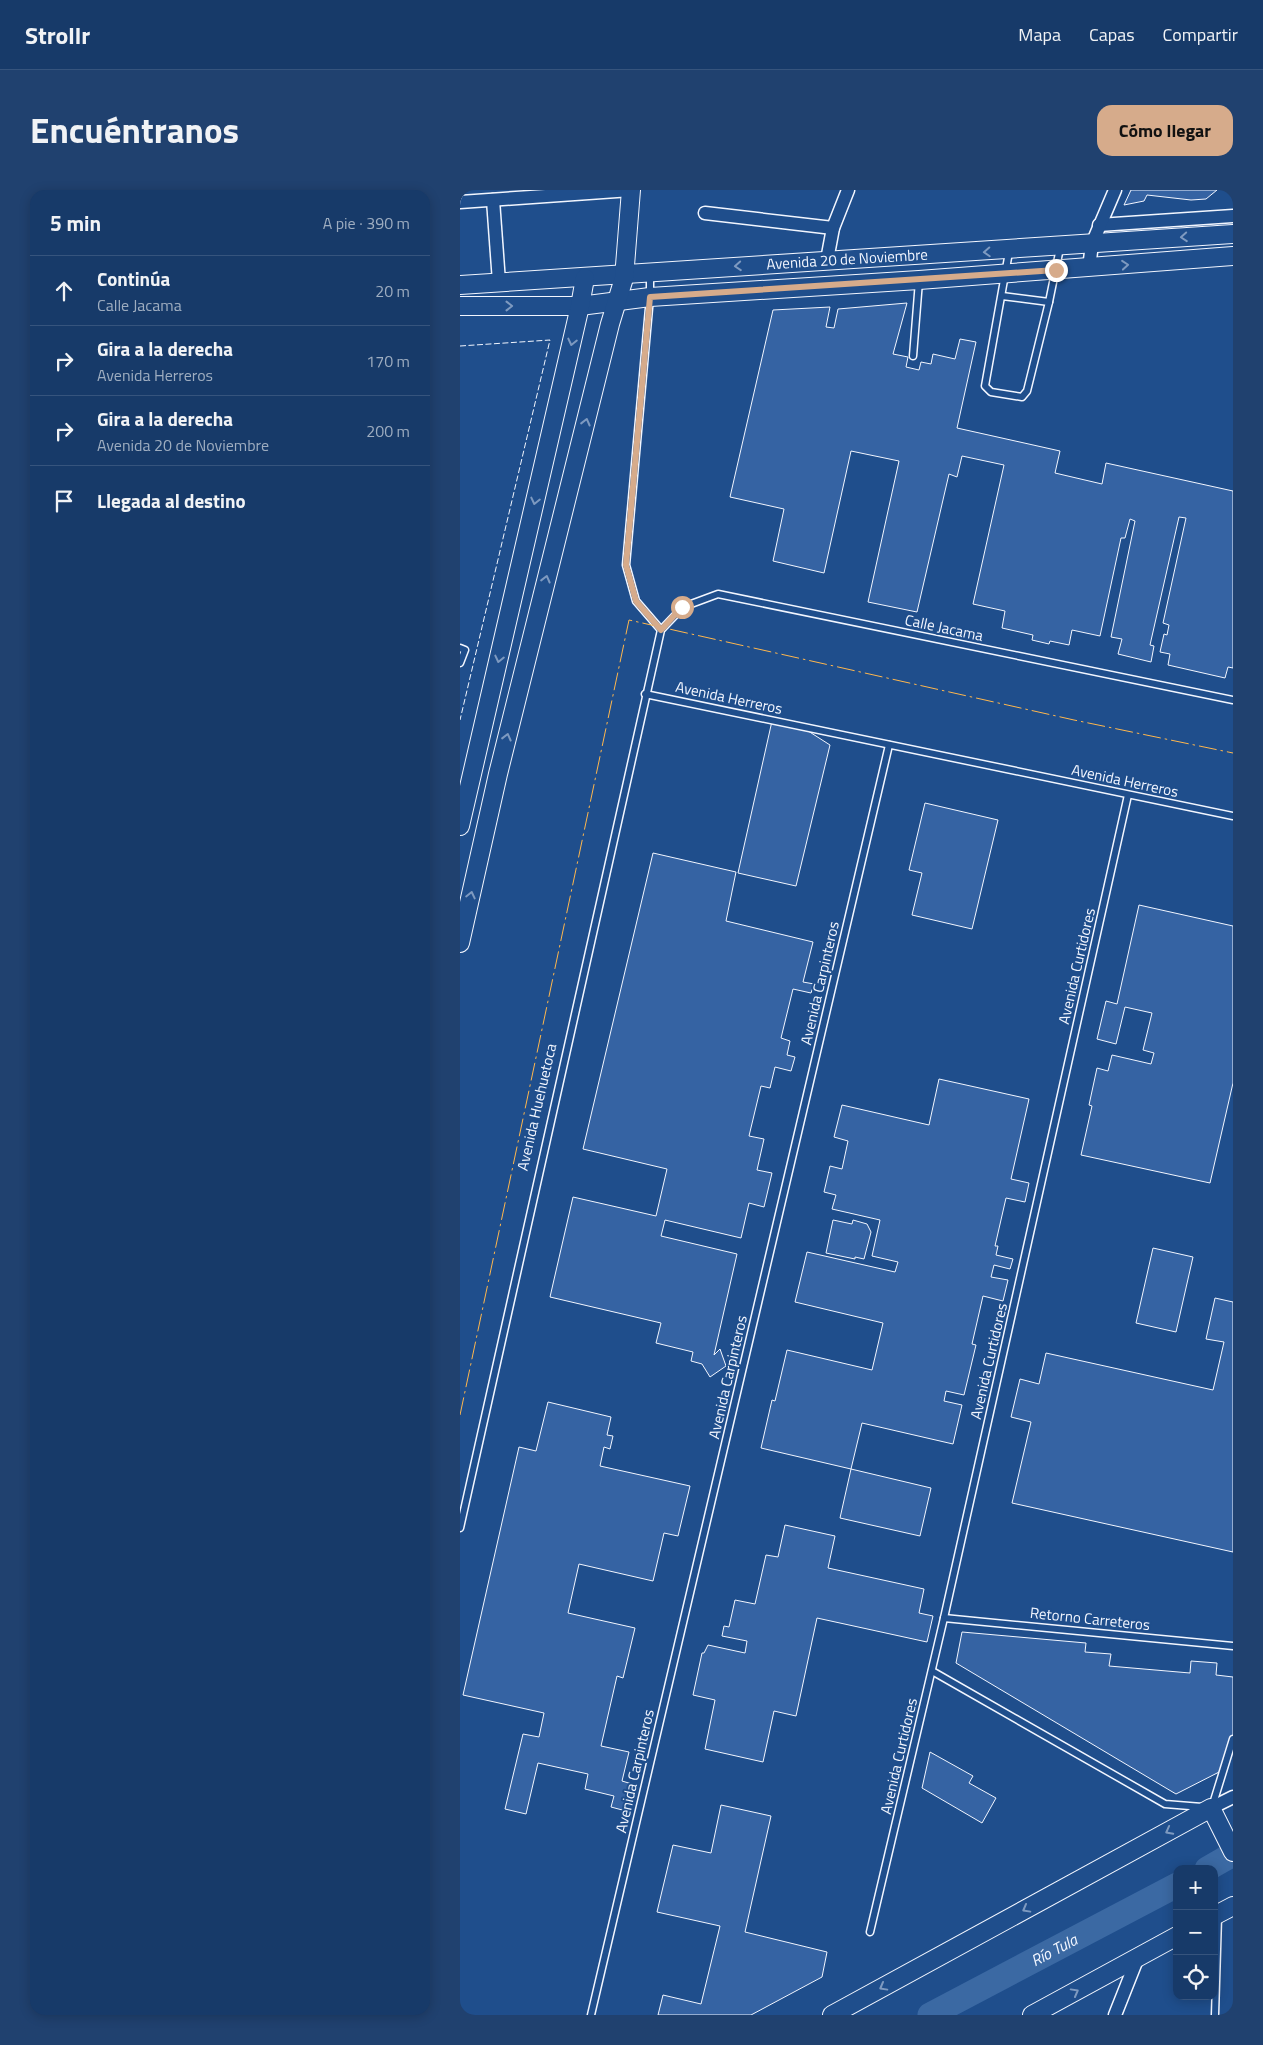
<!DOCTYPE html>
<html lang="es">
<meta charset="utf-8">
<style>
body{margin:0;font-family:"Titillium Web",sans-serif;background:#20416f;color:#f1f3f6}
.controls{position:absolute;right:15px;bottom:15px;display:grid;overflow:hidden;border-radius:10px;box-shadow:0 2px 12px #0003}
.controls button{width:45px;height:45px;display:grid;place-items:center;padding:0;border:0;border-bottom:1px solid #36547d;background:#173a69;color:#f1f3f6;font:25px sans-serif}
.stop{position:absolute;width:15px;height:15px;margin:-11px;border:4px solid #d6ab8b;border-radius:50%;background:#fff}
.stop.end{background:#d6ab8b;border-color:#fff;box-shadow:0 1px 5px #0008}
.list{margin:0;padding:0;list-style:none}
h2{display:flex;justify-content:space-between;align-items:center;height:65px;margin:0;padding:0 20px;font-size:21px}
h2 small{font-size:16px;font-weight:400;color:#9eadc0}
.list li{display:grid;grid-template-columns:32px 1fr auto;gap:15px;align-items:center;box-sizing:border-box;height:70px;padding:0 20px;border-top:1px solid #36547d}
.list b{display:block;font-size:19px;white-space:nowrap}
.list p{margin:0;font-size:16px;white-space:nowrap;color:#9eadc0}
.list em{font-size:16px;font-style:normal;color:#9eadc0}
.icon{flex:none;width:28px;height:28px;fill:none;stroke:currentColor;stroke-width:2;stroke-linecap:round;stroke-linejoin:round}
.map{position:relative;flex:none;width:773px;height:1825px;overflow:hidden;border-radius:15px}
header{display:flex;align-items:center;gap:30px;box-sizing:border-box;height:70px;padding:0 25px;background:#173a69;border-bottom:1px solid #36547d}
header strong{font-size:24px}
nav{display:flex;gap:28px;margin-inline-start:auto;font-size:18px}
.intro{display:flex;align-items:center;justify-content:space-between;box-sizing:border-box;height:120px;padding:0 30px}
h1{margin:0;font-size:35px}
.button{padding:12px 22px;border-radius:15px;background:#d6ab8b;color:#111;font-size:18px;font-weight:700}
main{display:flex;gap:30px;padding:0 30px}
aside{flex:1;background:#173a69;border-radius:15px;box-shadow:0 2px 12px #0003}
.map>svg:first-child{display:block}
</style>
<header>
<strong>Strollr</strong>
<nav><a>Mapa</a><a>Capas</a><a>Compartir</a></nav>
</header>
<div class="intro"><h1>Encuéntranos</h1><a class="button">Cómo llegar</a></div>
<main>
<aside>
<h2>5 min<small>A pie · 390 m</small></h2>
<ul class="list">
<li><svg class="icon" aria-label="ahead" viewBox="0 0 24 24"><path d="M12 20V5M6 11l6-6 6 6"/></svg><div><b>Continúa</b><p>Calle Jacama</p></div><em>20 m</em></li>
<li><svg class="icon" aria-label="right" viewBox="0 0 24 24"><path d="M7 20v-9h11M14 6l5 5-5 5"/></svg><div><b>Gira a la derecha</b><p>Avenida Herreros</p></div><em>170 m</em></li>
<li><svg class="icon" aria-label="right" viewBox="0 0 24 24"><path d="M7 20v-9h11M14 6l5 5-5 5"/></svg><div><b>Gira a la derecha</b><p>Avenida 20 de Noviembre</p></div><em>200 m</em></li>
<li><svg class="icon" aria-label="arrive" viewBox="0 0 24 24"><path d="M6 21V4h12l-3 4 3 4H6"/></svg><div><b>Llegada al destino</b></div></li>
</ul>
</aside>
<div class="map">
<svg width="773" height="1825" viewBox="0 0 773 1825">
<rect width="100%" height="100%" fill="#1f4e8c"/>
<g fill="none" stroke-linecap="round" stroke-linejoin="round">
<g stroke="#3b69a3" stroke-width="25">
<path d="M747,1679L773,1664"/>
<path id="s1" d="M470,1825L717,1695"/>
</g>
</g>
<g fill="#3563a3" stroke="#f2f6ff">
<path d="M671,0H757L746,9L731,10L687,5L684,11L664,15Z"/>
<path d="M447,113L433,164L448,167L446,177L459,180L461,172L471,174L473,164L495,169L500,149L516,152L497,238L600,261L595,283L642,294L646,273L773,301V478L768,477L765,488L708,475L710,464L700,462L704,444L707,445L709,435L703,433L726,328L719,327L690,455L694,456L691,472L658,464L662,449L651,447L675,331L670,329L665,348H661L640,446L612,440L609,455L590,451L589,454L572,450L573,445L542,438L545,421L513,414L544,275L502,266L497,287L489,284L457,422L408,412L439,271L391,261L364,383L313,371L324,319L270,307L313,120L370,117L366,137L374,138L378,119Z"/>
<path d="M312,531L345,539L370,555L336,696L278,683Z"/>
<path d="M465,613L538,630L512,739L452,725L462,683L449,680Z"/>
<path d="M193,663L276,682L266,731L353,752L343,792L354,794L351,803L333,799L321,848L330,851L327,865L335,867L331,881L315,877L310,898L301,896L289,946L304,949L297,980L312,983L304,1017L289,1013L281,1048L205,1030L201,1046L277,1064L254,1165L260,1159L266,1176L250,1187L242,1174L231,1171L233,1162L196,1153L201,1133L90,1107L113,1007L196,1026L207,979L123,959Z"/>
<path d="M679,715L773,736V893L750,993L621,965L632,916L629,915L637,878L648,881L652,865L691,874L694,863L683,860L692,823L665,817L656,854L637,849L646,811L657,814Z"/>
<path d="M479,889L569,909L551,989L569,993L565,1012L546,1008L535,1056H538L536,1065L553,1069L550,1079L534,1075L531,1087L548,1090L543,1111L523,1106L512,1154L516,1155L504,1205L486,1201L484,1211L502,1215L493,1254L402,1233L391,1279L301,1258L312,1210L315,1211L327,1160L412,1180L423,1133L335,1112L347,1062L435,1082L438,1072L412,1066L420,1030L372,1019L376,1005L364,1002L370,976L382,979L388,951L374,947L382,915L469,935Z"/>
<path d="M373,1030L392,1034L393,1030L407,1034L411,1042L404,1069L395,1067V1069L366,1063Z"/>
<path d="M693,1058L733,1067L716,1142L676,1133Z"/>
<path d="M755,1108L773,1112V1362L552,1313L571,1232L551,1227L560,1189L579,1194L586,1163L753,1200L764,1152L746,1149Z"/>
<path d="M88,1212L151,1227L147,1245L153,1246L150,1259L144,1257L140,1276L230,1296L218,1346L204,1343L193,1391L119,1374L108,1423L175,1438L163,1488L157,1486L141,1556L169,1562L162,1591L172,1594L166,1621L151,1617L154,1606L125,1599L128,1584L78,1573L66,1624L45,1619L63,1544L79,1547L84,1523L3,1505L59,1257L76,1261Z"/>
<path d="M391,1279L471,1298L460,1346L380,1328Z"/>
<path d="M325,1335L375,1346L368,1378L464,1399L459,1423L473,1426L467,1452L357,1428L336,1526L314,1521L303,1572L245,1559L255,1510L233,1505L242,1463H244L248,1455L285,1463L287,1451L262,1446L264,1436L269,1437L275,1410L295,1414L306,1365L318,1367Z"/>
<path d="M502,1442L626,1453L625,1462L651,1464L649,1476L730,1483L731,1471L757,1473L756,1485L773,1487V1549L763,1580L716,1604L496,1473Z"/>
<path d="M470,1562L513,1586L509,1593L536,1608L522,1633L462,1598Z"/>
<path d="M261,1615L311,1626L285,1742L367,1762L362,1787L291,1825H198L203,1805L241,1814L260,1736L197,1722L213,1655L251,1663Z"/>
</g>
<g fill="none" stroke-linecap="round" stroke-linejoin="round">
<defs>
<g id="lane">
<path d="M549,62L525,196L531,202L562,207L567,201L589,112L600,58"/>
<path d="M190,83V107L166,375L176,411L201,440"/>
<path d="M542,106L589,112"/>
<path d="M453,166L459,91"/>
<path d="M0,458L5,460L0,473"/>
<path d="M185,504L773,626"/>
<path d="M0,1338L201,440L223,417L258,404L773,510"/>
<path d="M484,1428L773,1456"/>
<path d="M472,1481L705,1614L742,1617"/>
<path d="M752,1617L773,1549"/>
<path d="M410,1742L484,1428L668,605"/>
<path d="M131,1825L429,555"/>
<path d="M755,1825L758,1727"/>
</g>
<g id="street">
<path d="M33,10L39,92"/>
<path d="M0,12L171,0"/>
<path d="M245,23L373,38"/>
<path d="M639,35L773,26"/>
<path d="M367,70L373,38L388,0"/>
<path d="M629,78L632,54L655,0"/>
<path d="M751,1618L773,1607"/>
<path d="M655,1825L678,1767"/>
</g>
<g id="secondary">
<path id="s2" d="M0,95C257,76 515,63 773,44"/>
<path d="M0,116H120L190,107L459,90L773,66"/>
<path d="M0,636L120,116L125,88"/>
<path d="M0,753L38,584L150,134L164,88L171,0"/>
<path d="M754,1726L773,1716"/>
<path d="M372,1825L751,1618L773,1662"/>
<path d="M572,1825L717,1746"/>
</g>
</defs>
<use href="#lane" stroke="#f2f6ff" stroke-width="9"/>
<use href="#street" stroke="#f2f6ff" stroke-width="15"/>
<use href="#secondary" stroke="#f2f6ff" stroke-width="20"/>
<use href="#lane" stroke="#1f4e8c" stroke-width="6"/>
<use href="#street" stroke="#1f4e8c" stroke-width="12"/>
<use href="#secondary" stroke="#1f4e8c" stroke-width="18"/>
<path stroke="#f2f6ff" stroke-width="1" stroke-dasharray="6 2.5" stroke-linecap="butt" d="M0,156L90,150L0,530"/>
<path stroke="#ffb74d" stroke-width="1" stroke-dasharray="18 4 2.5 4" stroke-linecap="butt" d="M0,1225L169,430L614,530L773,563"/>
</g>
<defs><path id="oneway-chevron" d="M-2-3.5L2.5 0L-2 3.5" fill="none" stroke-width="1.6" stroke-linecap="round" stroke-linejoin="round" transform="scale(1.25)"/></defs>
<g stroke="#7e9ac0">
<use href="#oneway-chevron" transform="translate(724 47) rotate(176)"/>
<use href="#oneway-chevron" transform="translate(527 62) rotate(177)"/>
<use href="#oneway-chevron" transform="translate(665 75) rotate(-5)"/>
<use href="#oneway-chevron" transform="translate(278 76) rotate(176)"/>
<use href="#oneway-chevron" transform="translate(49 116)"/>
<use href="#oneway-chevron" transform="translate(112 152) rotate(103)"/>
<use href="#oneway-chevron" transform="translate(126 232) rotate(-76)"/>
<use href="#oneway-chevron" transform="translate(75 311) rotate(103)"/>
<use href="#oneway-chevron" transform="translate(86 389) rotate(-76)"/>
<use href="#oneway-chevron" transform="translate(39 469) rotate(103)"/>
<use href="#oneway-chevron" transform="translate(47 547) rotate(-76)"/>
<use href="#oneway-chevron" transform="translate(11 705) rotate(-77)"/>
<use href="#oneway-chevron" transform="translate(709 1641) rotate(152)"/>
<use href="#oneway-chevron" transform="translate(566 1719) rotate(151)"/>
<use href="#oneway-chevron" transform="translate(423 1797) rotate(151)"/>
<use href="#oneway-chevron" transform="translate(615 1802) rotate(-29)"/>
</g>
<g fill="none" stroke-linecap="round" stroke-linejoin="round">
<path stroke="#d6ab8b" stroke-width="6" d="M222,417L201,440L176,411L166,375L190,107L596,80"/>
</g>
<g text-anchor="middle" stroke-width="4" stroke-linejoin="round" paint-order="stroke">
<g font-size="15" fill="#f2f6ff" stroke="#1f4e8c">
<text dy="5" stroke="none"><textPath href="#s2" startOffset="388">Avenida 20 de Noviembre</textPath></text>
<text transform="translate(484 438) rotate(12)" y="5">Calle Jacama</text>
<text transform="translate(269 508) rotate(12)" y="5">Avenida Herreros</text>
<text transform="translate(665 591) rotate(12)" y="5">Avenida Herreros</text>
<text transform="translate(617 776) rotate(-77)" y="5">Avenida Curtidores</text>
<text transform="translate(360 793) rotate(-77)" y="5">Avenida Carpinteros</text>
<text transform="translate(77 917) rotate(-77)" y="5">Avenida Huehuetoca</text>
<text transform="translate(529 1171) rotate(-77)" y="5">Avenida Curtidores</text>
<text transform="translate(268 1187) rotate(-77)" y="5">Avenida Carpinteros</text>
<text transform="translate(630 1429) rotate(6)" y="5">Retorno Carreteros</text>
<text transform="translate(439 1566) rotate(-77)" y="5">Avenida Curtidores</text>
<text transform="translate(175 1581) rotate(-77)" y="5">Avenida Carpinteros</text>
</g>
<g font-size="16" font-style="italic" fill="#f2f6ff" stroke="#1f4e8c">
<text dy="6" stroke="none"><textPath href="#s1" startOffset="140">Río Tula</textPath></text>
</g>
</g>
</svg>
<div class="controls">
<button>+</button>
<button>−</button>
<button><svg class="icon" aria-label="locate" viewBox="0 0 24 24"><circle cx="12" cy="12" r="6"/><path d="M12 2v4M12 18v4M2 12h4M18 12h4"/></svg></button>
</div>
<div class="stop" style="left:222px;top:417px"></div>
<div class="stop end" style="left:596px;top:80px"></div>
</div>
</main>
